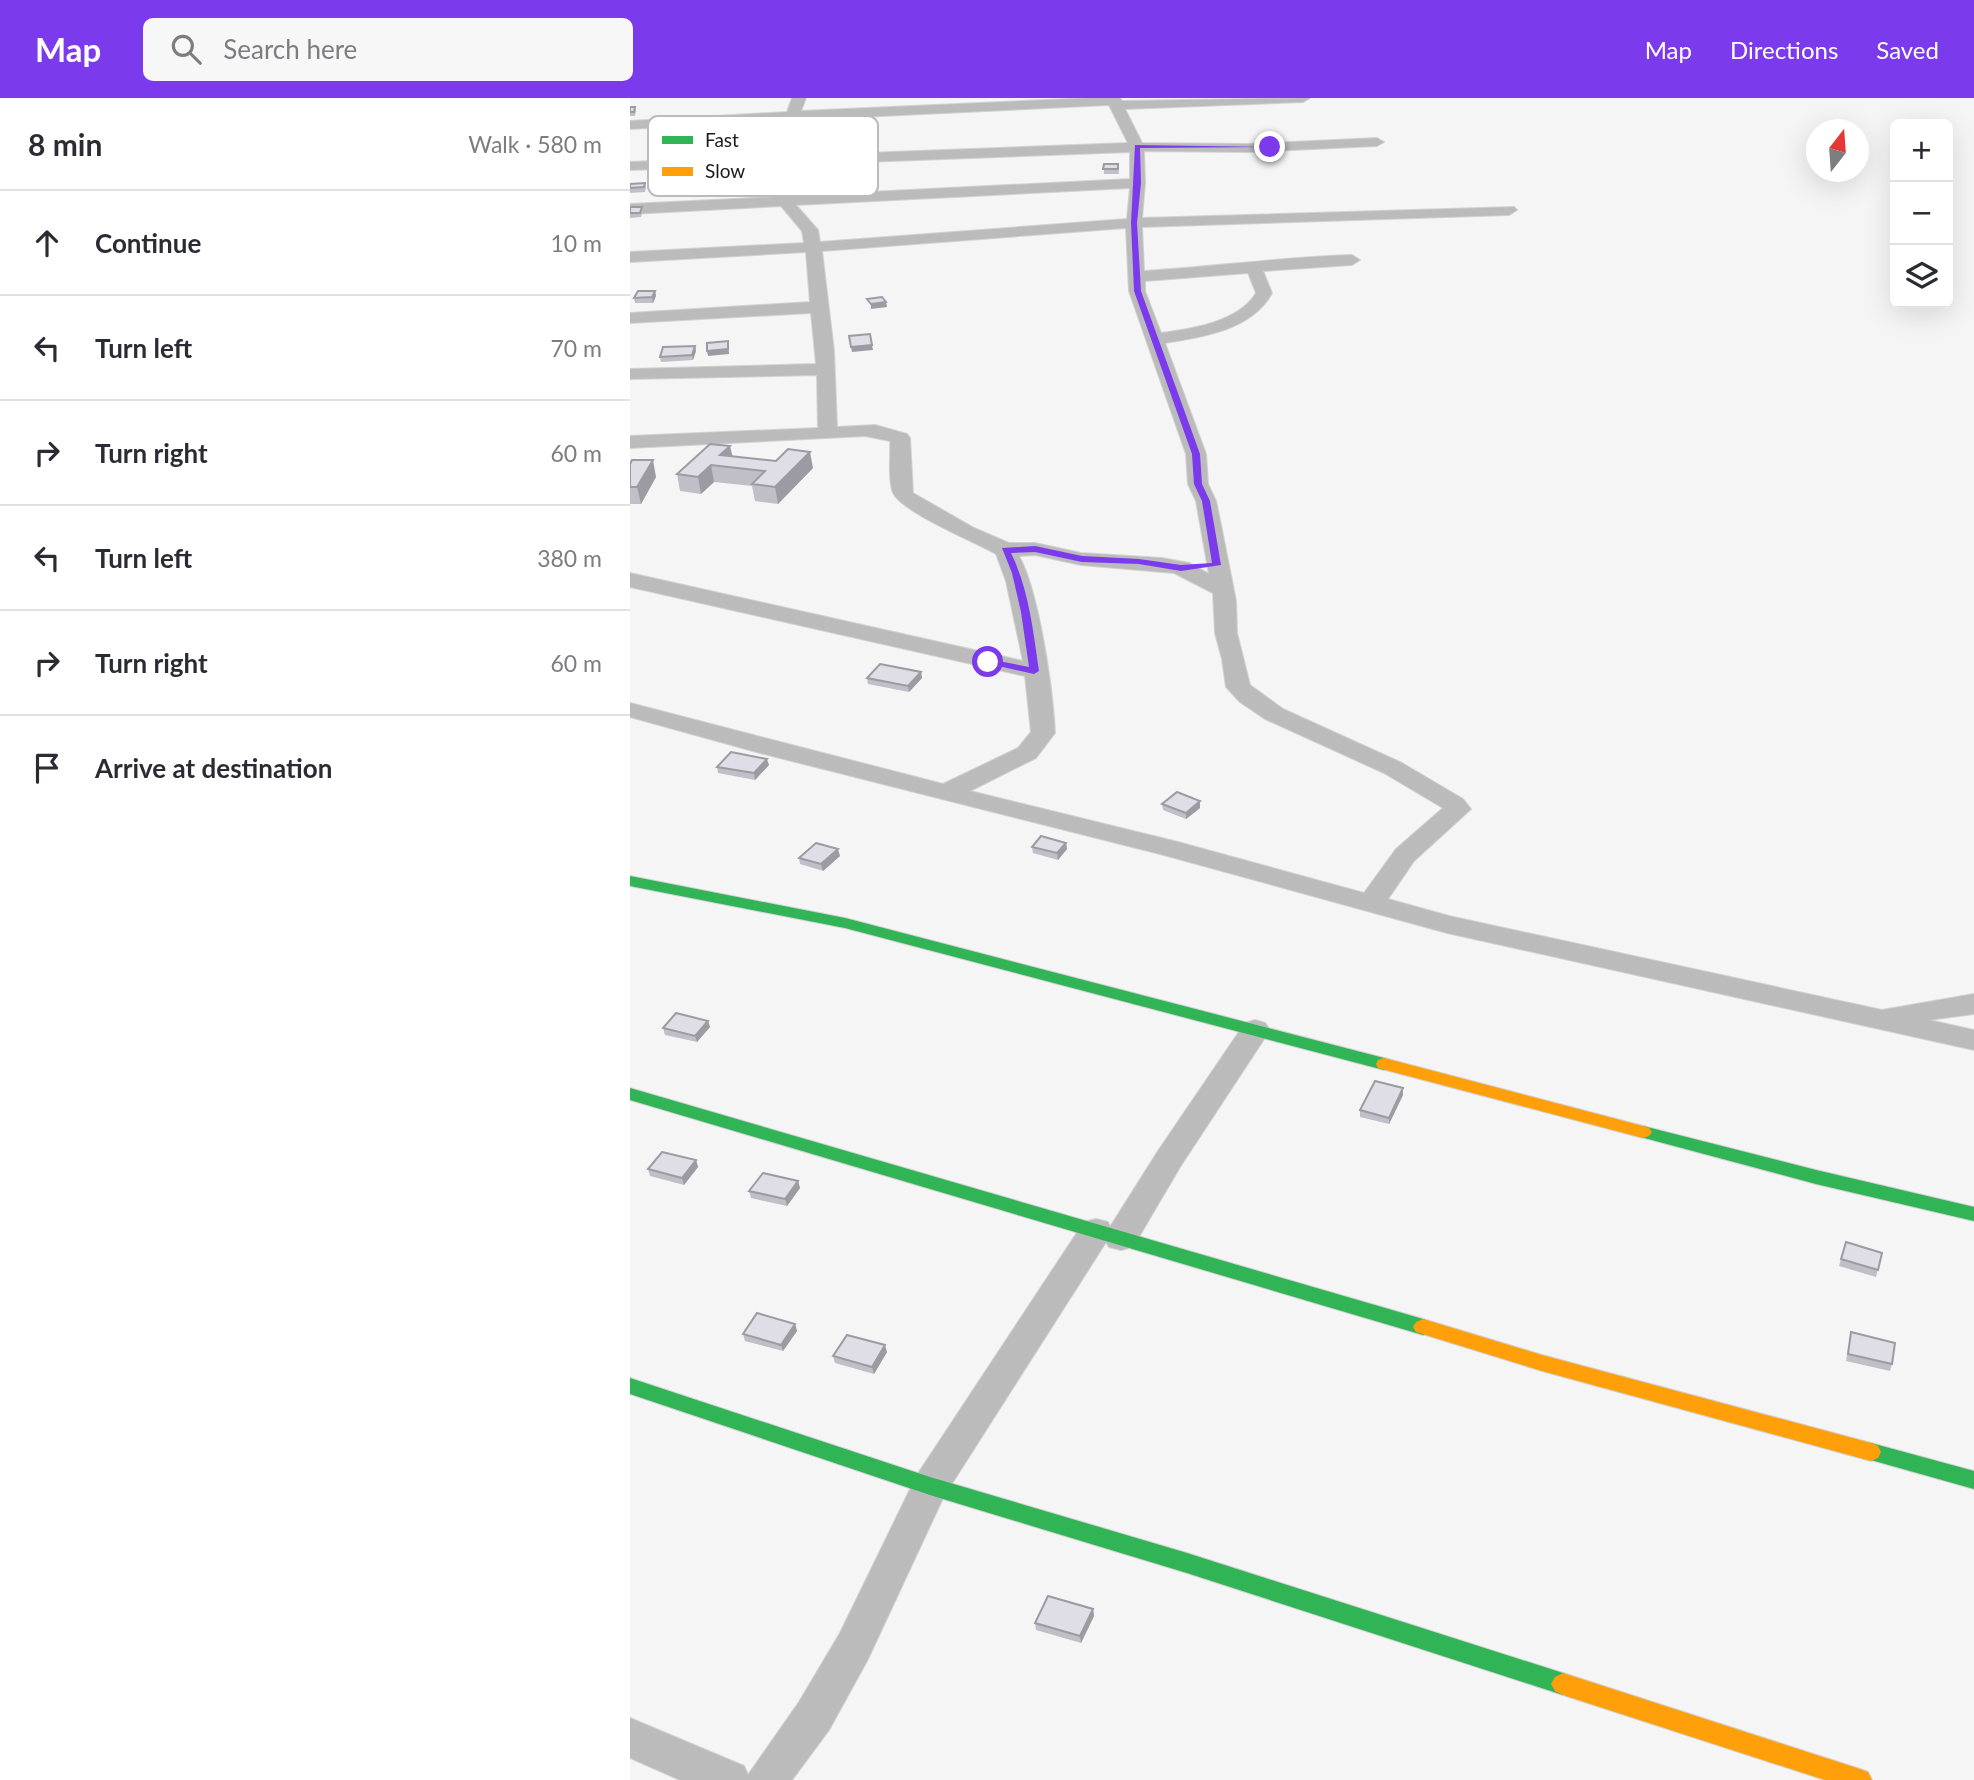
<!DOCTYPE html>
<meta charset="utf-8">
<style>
body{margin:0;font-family:Lato,sans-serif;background:#f7f7f7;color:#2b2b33}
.controls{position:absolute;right:21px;top:21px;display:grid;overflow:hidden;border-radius:10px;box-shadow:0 7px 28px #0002}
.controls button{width:63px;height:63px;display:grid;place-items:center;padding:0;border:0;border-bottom:2px solid #e1e1e2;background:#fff;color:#2b2b33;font:35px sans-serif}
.compass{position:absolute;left:1176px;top:21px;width:63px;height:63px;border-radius:50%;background:#fff;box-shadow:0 7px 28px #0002;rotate:17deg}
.stop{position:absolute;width:21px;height:21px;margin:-16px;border:5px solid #7c3aed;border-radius:50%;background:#fff}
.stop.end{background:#7c3aed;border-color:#fff;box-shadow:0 2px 7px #0008}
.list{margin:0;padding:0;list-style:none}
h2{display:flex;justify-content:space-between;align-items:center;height:91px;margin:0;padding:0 28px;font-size:30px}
h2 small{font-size:23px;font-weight:400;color:#7c7c81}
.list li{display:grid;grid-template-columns:46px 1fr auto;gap:21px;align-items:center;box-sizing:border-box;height:105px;padding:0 28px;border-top:2px solid #e1e1e2}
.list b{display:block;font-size:26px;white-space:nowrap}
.list em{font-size:23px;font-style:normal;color:#7c7c81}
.icon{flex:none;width:38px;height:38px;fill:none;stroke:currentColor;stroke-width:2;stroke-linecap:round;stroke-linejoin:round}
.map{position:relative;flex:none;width:1344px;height:1682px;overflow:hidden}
header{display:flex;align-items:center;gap:42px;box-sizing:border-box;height:98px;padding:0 35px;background:#7c3aed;color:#fff}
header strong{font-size:33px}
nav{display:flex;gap:38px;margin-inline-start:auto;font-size:24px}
.search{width:490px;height:63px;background:#f7f7f7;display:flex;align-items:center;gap:18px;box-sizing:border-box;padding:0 24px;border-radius:10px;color:#7c7c81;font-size:26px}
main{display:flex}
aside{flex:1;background:#fff}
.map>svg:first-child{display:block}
</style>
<header>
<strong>Map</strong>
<div class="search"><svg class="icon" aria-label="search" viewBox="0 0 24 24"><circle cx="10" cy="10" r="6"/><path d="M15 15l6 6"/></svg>Search here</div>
<nav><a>Map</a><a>Directions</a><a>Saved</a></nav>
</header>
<main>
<aside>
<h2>8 min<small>Walk · 580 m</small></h2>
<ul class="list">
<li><svg class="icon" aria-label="ahead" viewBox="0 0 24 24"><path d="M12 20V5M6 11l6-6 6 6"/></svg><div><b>Continue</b></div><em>10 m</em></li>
<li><svg class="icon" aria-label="left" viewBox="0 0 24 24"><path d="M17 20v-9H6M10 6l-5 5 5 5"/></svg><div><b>Turn left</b></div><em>70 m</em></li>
<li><svg class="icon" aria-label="right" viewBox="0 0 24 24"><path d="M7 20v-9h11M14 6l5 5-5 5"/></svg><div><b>Turn right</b></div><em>60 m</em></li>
<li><svg class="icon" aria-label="left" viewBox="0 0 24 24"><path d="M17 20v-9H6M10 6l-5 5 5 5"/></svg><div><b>Turn left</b></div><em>380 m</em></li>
<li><svg class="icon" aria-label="right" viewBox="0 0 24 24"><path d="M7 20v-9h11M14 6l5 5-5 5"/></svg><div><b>Turn right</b></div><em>60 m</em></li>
<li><svg class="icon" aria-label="arrive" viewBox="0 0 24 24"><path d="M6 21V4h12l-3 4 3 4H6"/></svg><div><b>Arrive at destination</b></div></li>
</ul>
</aside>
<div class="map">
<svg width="1344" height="1682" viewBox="0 0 1344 1682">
<rect width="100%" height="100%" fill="#f5f5f6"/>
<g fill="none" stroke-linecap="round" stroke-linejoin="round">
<defs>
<g id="street">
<path d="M162,0H176L171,13L461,0H490L492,3L680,0L673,4L495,11L512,45L617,46L747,40L754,44L747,48L617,54L514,53L515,85L512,120L884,109L887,112L879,117L512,129L514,173C584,169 652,159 722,157L730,162L722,167L633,173L642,195C622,232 573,239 535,245L576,356L578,386L586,403L591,427L606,503L607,535L620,587L653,611L772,665L833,701L841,711L784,763L758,801L819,818L1252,912L1344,896V916L1299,922L1344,932V952L817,835L530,756L130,655L0,619V605L313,686L388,650L401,634L395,578L0,489V475L393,563L376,483L366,456C346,444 267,413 262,392C258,377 261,358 260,343L235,338L0,350V338L188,330L187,277L0,281V271L186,266L181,215L0,225V215L180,204L176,154L0,164V154L174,145L172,133L151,108L0,116V106L145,99L140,90L139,67L0,72V64L141,58L154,22L0,31V23L157,14ZM479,7L498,45L155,58L168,22ZM500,54V81L160,98C153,88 153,79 154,67ZM500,90L497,121L190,144L188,132L166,107ZM496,130L499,193L556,356L558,386L566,403L579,476L559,465L532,460L451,455L405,445H379L344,430L283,395L280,340L277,336L245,327L207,329L204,253L192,153ZM618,175L626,195C609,224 561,231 531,235L515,193V183ZM405,457L451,467L544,475L583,495L585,535L592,561L596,589L610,604L635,621L754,675L813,710L766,751L734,795L548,744L340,693L406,660L425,635C423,592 409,494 389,458Z"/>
<path d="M625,922L635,925L640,932L550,1069L503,1149L491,1152L479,1149L476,1144L314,1398L238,1561L199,1632L162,1682H50L0,1660V1620L114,1668L118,1677L169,1604L210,1535L287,1377L454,1124L466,1121L478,1124L480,1129L528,1053L615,925Z"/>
</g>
<g id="fast">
<path d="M0,778L215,820L754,960L760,962L762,966L760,970L754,972L215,830L0,788Z"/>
<path d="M0,990L793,1221L800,1224L803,1229L800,1234L793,1237L0,1002Z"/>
<path d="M1013,1028L1186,1072L1344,1109V1123L1186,1086L1007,1038L1004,1034L1007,1030Z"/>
<path d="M0,1280L300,1379L557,1455L933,1575L941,1579L945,1586L941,1593L933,1597L557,1475L300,1397L0,1296Z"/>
<path d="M1241,1345L1344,1373V1391L1234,1360L1231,1354L1234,1348Z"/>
</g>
<g id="slow">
<path d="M754,960L1013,1028L1019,1030L1022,1034L1019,1038L1013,1040L748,970L746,966L748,962Z"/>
<path d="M793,1221L912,1257L1241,1345L1248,1348L1251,1354L1248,1360L1241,1363L912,1273L786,1234L783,1229L786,1224Z"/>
<path d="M933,1575L1230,1671L1238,1674L1242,1682H1195L933,1597L925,1593L921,1586L925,1579Z"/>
</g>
</defs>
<use href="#street" stroke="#d2d2d3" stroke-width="2"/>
<use href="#fast" stroke="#d2d2d3" stroke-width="2"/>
<use href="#slow" stroke="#d2d2d3" stroke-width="2"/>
<use href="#street" fill="#bbbbbc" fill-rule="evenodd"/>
<use href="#fast" fill="#30b455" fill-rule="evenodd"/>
<use href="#slow" fill="#ff9f0a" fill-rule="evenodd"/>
</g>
<g fill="#c0bec6">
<path d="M0,9H5L6,13L5,18H0Z"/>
<path d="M217,42L215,47H201L200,43Z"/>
<path d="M474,66H488L489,76H474Z"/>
<path d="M15,85L16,90L15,94L0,95V86Z"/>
<path d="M0,109L13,113L11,119L0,120Z"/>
<path d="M25,193L26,198L23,205H5L4,200Z"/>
<path d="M65,248L66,253L63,262L31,264L30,259Z"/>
<path d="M103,358L183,370L148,406L125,403L122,388L84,384L71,396L50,393L47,376Z"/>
<path d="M0,366L26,379L11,406H0Z"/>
<path d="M291,574L292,580L279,594L238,586L237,580Z"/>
<path d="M139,667L125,682L88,675L87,669Z"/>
<path d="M570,703V710L556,721L533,712L532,706Z"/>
<path d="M436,745L437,751L428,762L403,755L402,749Z"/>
<path d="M210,758L193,773L170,766L169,760Z"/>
<path d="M80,929L67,944L35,937L33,930Z"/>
<path d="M773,990V997L759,1026L730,1019V1012Z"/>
<path d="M66,1062L68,1069L54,1087L20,1078L18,1071Z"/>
<path d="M168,1083L170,1090L157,1108L121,1100L119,1093Z"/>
<path d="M1216,1144L1252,1155L1246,1179L1209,1168Z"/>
<path d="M165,1226L167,1233L153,1253L115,1243L113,1236Z"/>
<path d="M1221,1234L1262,1266L1260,1273L1216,1263Z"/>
<path d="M257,1254L244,1276L205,1265L203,1258Z"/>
<path d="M463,1511L464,1518L451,1545L406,1532L405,1525Z"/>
</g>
<g fill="#9c9ba1">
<path d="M25,193L26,198L23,205L22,199Z"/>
<path d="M256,204L257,209L241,211V206Z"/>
<path d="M98,243L99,256L78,258L77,253Z"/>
<path d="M242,247L243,252L222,254L221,249Z"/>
<path d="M65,248L66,253L63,262L62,257Z"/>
<path d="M100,348L104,364L90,357Z"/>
<path d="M180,354L183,370L148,406L145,389Z"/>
<path d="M23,362L26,379L11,406L7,389Z"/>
<path d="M81,367L84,384L71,396L68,379Z"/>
<path d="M291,574L292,580L279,594L278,588Z"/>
<path d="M137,661L139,667L125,682L124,675Z"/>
<path d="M570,703V710L556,721V715Z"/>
<path d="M436,745L437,751L428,762L427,755Z"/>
<path d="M208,751L210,758L193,773L191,766Z"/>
<path d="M78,923L80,929L67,944L65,938Z"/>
<path d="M773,990V997L759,1026V1020Z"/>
<path d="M66,1062L68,1069L54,1087L52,1080Z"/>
<path d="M168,1083L170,1090L157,1108L155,1101Z"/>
<path d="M165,1226L167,1233L153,1253L151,1247Z"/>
<path d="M255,1247L257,1254L244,1276L242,1269Z"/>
<path d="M463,1511L464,1518L451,1545L450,1538Z"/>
</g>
<g fill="#dfdde6" stroke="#9c9ba1" stroke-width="2">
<path d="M0,9H5L4,14H0Z"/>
<path d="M474,66H488V71H473Z"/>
<path d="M15,85L14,89L0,90V86Z"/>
<path d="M0,109H12L10,115H0Z"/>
<path d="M8,193H25L22,199L4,200Z"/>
<path d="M252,199L256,204L241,206L237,201Z"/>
<path d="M240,236L242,247L221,249L219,238Z"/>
<path d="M98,243V251L77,253V245Z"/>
<path d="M65,248L62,257L30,259L33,249Z"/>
<path d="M80,346L100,348L90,357L146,363L158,351L180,354L145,389L122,386L135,373L81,367L68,379L47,376Z"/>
<path d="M2,362H23L7,389H0V366Z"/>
<path d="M250,566L291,574L278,588L237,580Z"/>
<path d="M101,654L137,661L124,675L87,669Z"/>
<path d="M547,694L570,703L556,715L532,706Z"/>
<path d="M411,738L436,745L427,755L402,749Z"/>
<path d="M186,745L208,751L191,766L169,760Z"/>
<path d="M46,915L78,923L65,938L33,930Z"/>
<path d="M745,983L773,990L759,1020L730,1012Z"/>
<path d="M32,1054L66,1062L52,1080L18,1071Z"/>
<path d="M133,1075L168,1083L155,1101L119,1093Z"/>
<path d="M1216,1144L1252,1155L1248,1172L1211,1161Z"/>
<path d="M127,1215L165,1226L151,1247L113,1236Z"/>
<path d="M1221,1234L1265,1245L1262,1266L1218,1256Z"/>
<path d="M217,1237L255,1247L242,1269L203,1258Z"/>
<path d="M418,1498L463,1511L450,1538L405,1525Z"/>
</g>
<path fill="#7c3aed" d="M505,47L643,49L510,50L511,85L507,125L511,193L570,356L572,386L580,403L591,467L551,473L509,466L452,464L405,454L381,455C399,492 403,532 409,573L404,576L355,565V562L358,561L399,569L391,514L382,475L372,450L405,448L452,458L509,461L551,467L582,465L572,403L564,386L562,356L504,193L501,125Z"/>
<rect x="18" y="18" width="230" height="80" rx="10" fill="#fff" stroke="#bbb" stroke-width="2"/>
<rect x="32" y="38" width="31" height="8" fill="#30b455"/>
<rect x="32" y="69" width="31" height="9" fill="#ff9f0a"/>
<g font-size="19" fill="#1c1c1d">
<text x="75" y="49">Fast</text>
<text x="75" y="80">Slow</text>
</g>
</svg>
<div class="controls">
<button>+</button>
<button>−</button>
<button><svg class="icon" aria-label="layers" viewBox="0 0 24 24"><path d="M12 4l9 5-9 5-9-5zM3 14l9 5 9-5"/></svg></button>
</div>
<svg class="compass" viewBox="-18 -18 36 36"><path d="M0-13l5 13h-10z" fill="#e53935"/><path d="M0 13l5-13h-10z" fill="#7c7c81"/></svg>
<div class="stop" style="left:358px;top:564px"></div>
<div class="stop end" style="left:640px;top:49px"></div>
</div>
</main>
